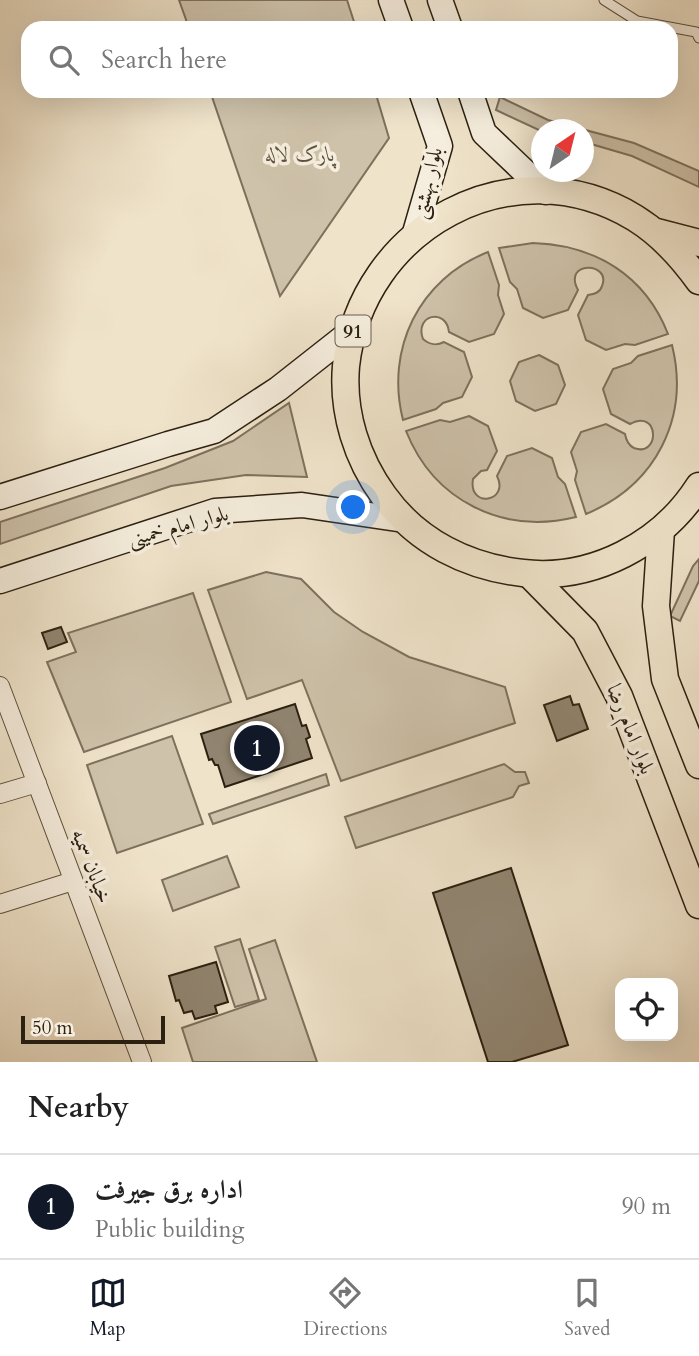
<!DOCTYPE html>
<meta charset="utf-8">
<style>
body{margin:0;font-family:Cardo,Amiri,serif;background:#f6f6f6;color:#222}
.controls{position:absolute;right:21px;bottom:21px;display:grid;overflow:hidden;border-radius:14px;box-shadow:0 7px 28px #0002}
.controls button{width:63px;height:63px;display:grid;place-items:center;padding:0;border:0;border-bottom:2px solid #e0e0e0;background:#fff;color:#222;font:35px sans-serif}
.compass{position:absolute;left:531px;top:119px;width:63px;height:63px;border-radius:50%;background:#fff;box-shadow:0 7px 28px #0002;rotate:35deg}
.scale{position:absolute;left:21px;bottom:18px;width:144px;box-sizing:border-box;padding-left:7px;border:4px solid #2c2010;border-top:0;font-size:19px;line-height:24px;white-space:nowrap;color:#2c2010;-webkit-text-stroke:5px #f5eddd;paint-order:stroke}
.you{position:absolute;left:354px;top:508px;width:24px;height:24px;margin:-18px;border:5px solid #fff;border-radius:50%;background:#1a73e8;box-shadow:0 0 0 10px #1a73e833}
.badge{display:grid;place-items:center;width:46px;height:46px;border-radius:50%;background:#111827;color:#fff;font-size:23px;font-weight:700}
.pin{position:absolute;translate:-50% -50%;border:4px solid #fff;box-shadow:0 2px 7px #0006}
.list{margin:0;padding:0;list-style:none}
h2{display:flex;justify-content:space-between;align-items:center;height:91px;margin:0;padding:0 28px;font-size:30px}
h2 small{font-size:23px;font-weight:400;color:#767676}
.list li{display:grid;grid-template-columns:46px 1fr auto;gap:21px;align-items:center;box-sizing:border-box;height:105px;padding:0 28px;border-top:2px solid #e0e0e0}
.list b{display:block;font-size:26px;white-space:nowrap}
.list p{margin:0;font-size:23px;white-space:nowrap;color:#767676}
.list em{font-size:23px;font-style:normal;color:#767676}
.icon{flex:none;width:38px;height:38px;fill:none;stroke:currentColor;stroke-width:2;stroke-linecap:round;stroke-linejoin:round}
.map{position:relative;flex:none;width:699px;height:1062px;overflow:hidden}
.search{position:absolute;background:#fff;box-shadow:0 7px 28px #0002;left:21px;right:21px;top:21px;height:77px;display:flex;align-items:center;gap:18px;box-sizing:border-box;padding:0 24px;border-radius:21px;color:#767676;font-size:26px}
.sheet{height:196px;background:#fff}
nav{display:flex;justify-content:space-around;align-items:center;box-sizing:border-box;height:98px;border-top:2px solid #e0e0e0;background:#fff;font-size:19px;color:#767676}
nav a{display:grid;justify-items:center;gap:4px}
nav .on{color:#111827}
.map>svg:first-child{display:block}
</style>
<div class="map">
<svg width="699" height="1062" viewBox="0 0 699 1062">
<rect width="100%" height="100%" fill="#efe3ca"/>
<filter id="stains"><feTurbulence type="fractalNoise" baseFrequency=".00286" numOctaves="4"/><feColorMatrix values="0 0 0 0 .2 0 0 0 0 .09 0 0 0 0 .02 0 0 0 .5 -.17"/></filter>
<radialGradient id="worn" r=".72"><stop offset=".6" stop-color="#630" stop-opacity="0"/><stop offset="1" stop-color="#630" stop-opacity=".3"/></radialGradient>
<g fill="#cec2aa" stroke="#7d715d" stroke-width="2">
<path d="M179,0H347L356,28H189Z"/>
<path d="M210,91H375L389,138L280,296Z"/>
<path d="M500,97L548,120L634,143L699,171V187L632,156L584,142V130L541,131L496,110Z"/>
<path d="M533,243C595,245 645,275 668,334L635,345L625,344L606,350L586,340L578,315L588,295C594,294 600,293 602,286C612,262 562,260 578,290L568,310L543,318L523,308L517,289L510,282L499,248Z"/>
<path d="M488,252L499,285L498,295L504,314L494,334L469,342L449,332C446,307 414,315 423,339C430,345 436,346 444,342L464,352L472,377L462,397L443,403L436,409L403,420C385,349 419,279 488,252Z"/>
<path d="M672,345C690,418 656,485 586,514L575,480L577,471L571,452L581,432L606,424L625,434C626,440 628,445 634,448C660,458 660,408 630,424L611,414L603,389L613,369L631,363L638,356Z"/>
<path d="M539,355L558,365L565,385L556,404L535,411L516,401L510,381L519,362Z"/>
<path d="M289,403L307,477L246,475L171,486L0,544V522L165,468L233,441Z"/>
<path d="M469,416L488,426L497,451L487,470L481,471L473,479C468,509 510,502 497,476L507,456L532,448L552,458L558,477L565,484L576,517C503,535 434,501 406,431L440,420L450,422Z"/>
<path d="M699,559V581L680,621L670,616L693,566Z"/>
<path d="M266,572L301,579L334,612L363,632L409,657L505,687L515,723L341,781L302,680L247,699L208,590Z"/>
<path d="M193,593L231,702L84,752L47,662L76,652L68,633Z"/>
<path d="M172,736L203,824L117,853L87,765Z"/>
<path d="M504,764L515,772H525L529,783L519,786L513,797L356,848L345,817Z"/>
<path d="M326,774L329,785L213,824L209,814Z"/>
<path d="M227,856L239,887L173,911L162,880Z"/>
<path d="M240,939L259,1000L235,1007L215,947Z"/>
<path d="M275,940L317,1062H193L182,1028L266,999L249,949Z"/>
</g>
<g fill="#918571" stroke="#2c2010" stroke-width="2">
<path d="M61,627L67,642L48,649L42,633Z"/>
<path d="M570,696L573,705L579,704L588,729L557,741L544,705Z"/>
<path d="M295,704L302,726L306,725L310,737L306,739L312,758L225,787L218,765H215L212,759L209,760L201,734Z"/>
<path d="M511,868L568,1045L512,1062H488L433,893Z"/>
<path d="M216,962L228,1002L215,1006L217,1013L195,1019L192,1011L184,1013L179,1000L176,1001L169,976Z"/>
</g>
<g fill="none" stroke-linecap="round" stroke-linejoin="round">
<defs>
<path id="service" d="M604,0L637,21L696,32L699,38"/>
<g id="minor">
<path d="M0,686L142,1062"/>
<path d="M0,794L37,783"/>
<path d="M0,904L73,881"/>
</g>
<g id="secondary">
<path d="M391,0L401,28"/>
<path d="M440,0L450,28"/>
<path d="M470,91L484,133L546,192"/>
<path d="M414,236L440,146L421,91"/>
<path d="M0,497L168,444L214,431L278,389L353,330"/>
<path d="M0,581L215,511L302,505L404,520"/>
</g>
<g id="primary">
<path d="M657,232L699,243"/>
<path d="M699,281C681,256 661,234 635,218C513,144 361,227 346,366C342,413 357,459 384,496C417,542 468,567 523,573C593,581 662,544 699,486"/>
<path d="M661,530L656,606L665,679L699,765"/>
<path d="M529,574L585,631L619,696L699,905"/>
</g>
</defs>
<use href="#service" stroke="#5d513e" stroke-width="11"/>
<use href="#minor" stroke="#5d513e" stroke-width="20"/>
<use href="#secondary" stroke="#2c2010" stroke-width="27"/>
<use href="#primary" stroke="#2c2010" stroke-width="29"/>
<use href="#service" stroke="#f5eddd" stroke-width="9"/>
<use href="#minor" stroke="#f5eddd" stroke-width="18"/>
<use href="#secondary" stroke="#f5eddd" stroke-width="24"/>
<use href="#primary" stroke="#efe3ca" stroke-width="26"/>
</g>
<g text-anchor="middle" stroke-width="7" stroke-linejoin="round" paint-order="stroke">
<rect fill="#f5eddd" stroke="#685e4e" stroke-width="2" x="335.5" y="315.5" width="35" height="31" rx="5"/>
<g font-size="19" font-weight="bold" fill="#2c2010">
<text x="353" y="338">91</text>
</g>
<g font-size="21" font-style="italic" fill="#5d513e" stroke="#f5eddd">
<text x="300" y="161">پارک لاله</text>
</g>
<g font-size="21" fill="#2c2010" stroke="#f5eddd">
<text transform="translate(427 183) rotate(-77)" y="7">بلوار بهشتی</text>
<text transform="translate(178 526) rotate(-15)" y="7">بلوار امام خمینی</text>
<text transform="translate(631 729) rotate(68)" y="7">بلوار امام رضا</text>
<text transform="translate(92 866) rotate(69)" y="7">خیابان سمیه</text>
</g>
</g>
<rect width="100%" height="100%" filter="url(#stains)"/>
<rect width="100%" height="100%" fill="url(#worn)"/>
</svg>
<div class="controls">
<button><svg class="icon" aria-label="locate" viewBox="0 0 24 24"><circle cx="12" cy="12" r="6"/><path d="M12 2v4M12 18v4M2 12h4M18 12h4"/></svg></button>
</div>
<svg class="compass" viewBox="-18 -18 36 36"><path d="M0-13l5 13h-10z" fill="#e53935"/><path d="M0 13l5-13h-10z" fill="#767676"/></svg>
<div class="scale">50 m</div>
<div class="you"></div>
<div class="pin badge" style="left:257px;top:748px">1</div>
<div class="search"><svg class="icon" aria-label="search" viewBox="0 0 24 24"><circle cx="10" cy="10" r="6"/><path d="M15 15l6 6"/></svg>Search here</div>
</div>
<section class="sheet">
<h2>Nearby<small></small></h2>
<ul class="list">
<li><span class="badge">1</span><div><b>اداره برق جیرفت</b><p>Public building</p></div><em>90 m</em></li>
</ul>
</section>
<nav>
<a class="on"><svg class="icon" aria-label="map" viewBox="0 0 24 24"><path d="M3 6l6-2 6 2 6-2v14l-6 2-6-2-6 2zM9 4v14M15 6v14"/></svg>Map</a>
<a><svg class="icon" aria-label="directions" viewBox="0 0 24 24"><path d="M12 3l9 9-9 9-9-9zM9 14v-3h6M13 9l2 2-2 2"/></svg>Directions</a>
<a><svg class="icon" aria-label="saved" viewBox="0 0 24 24"><path d="M7 4h10v16l-5-4-5 4z"/></svg>Saved</a>
</nav>
